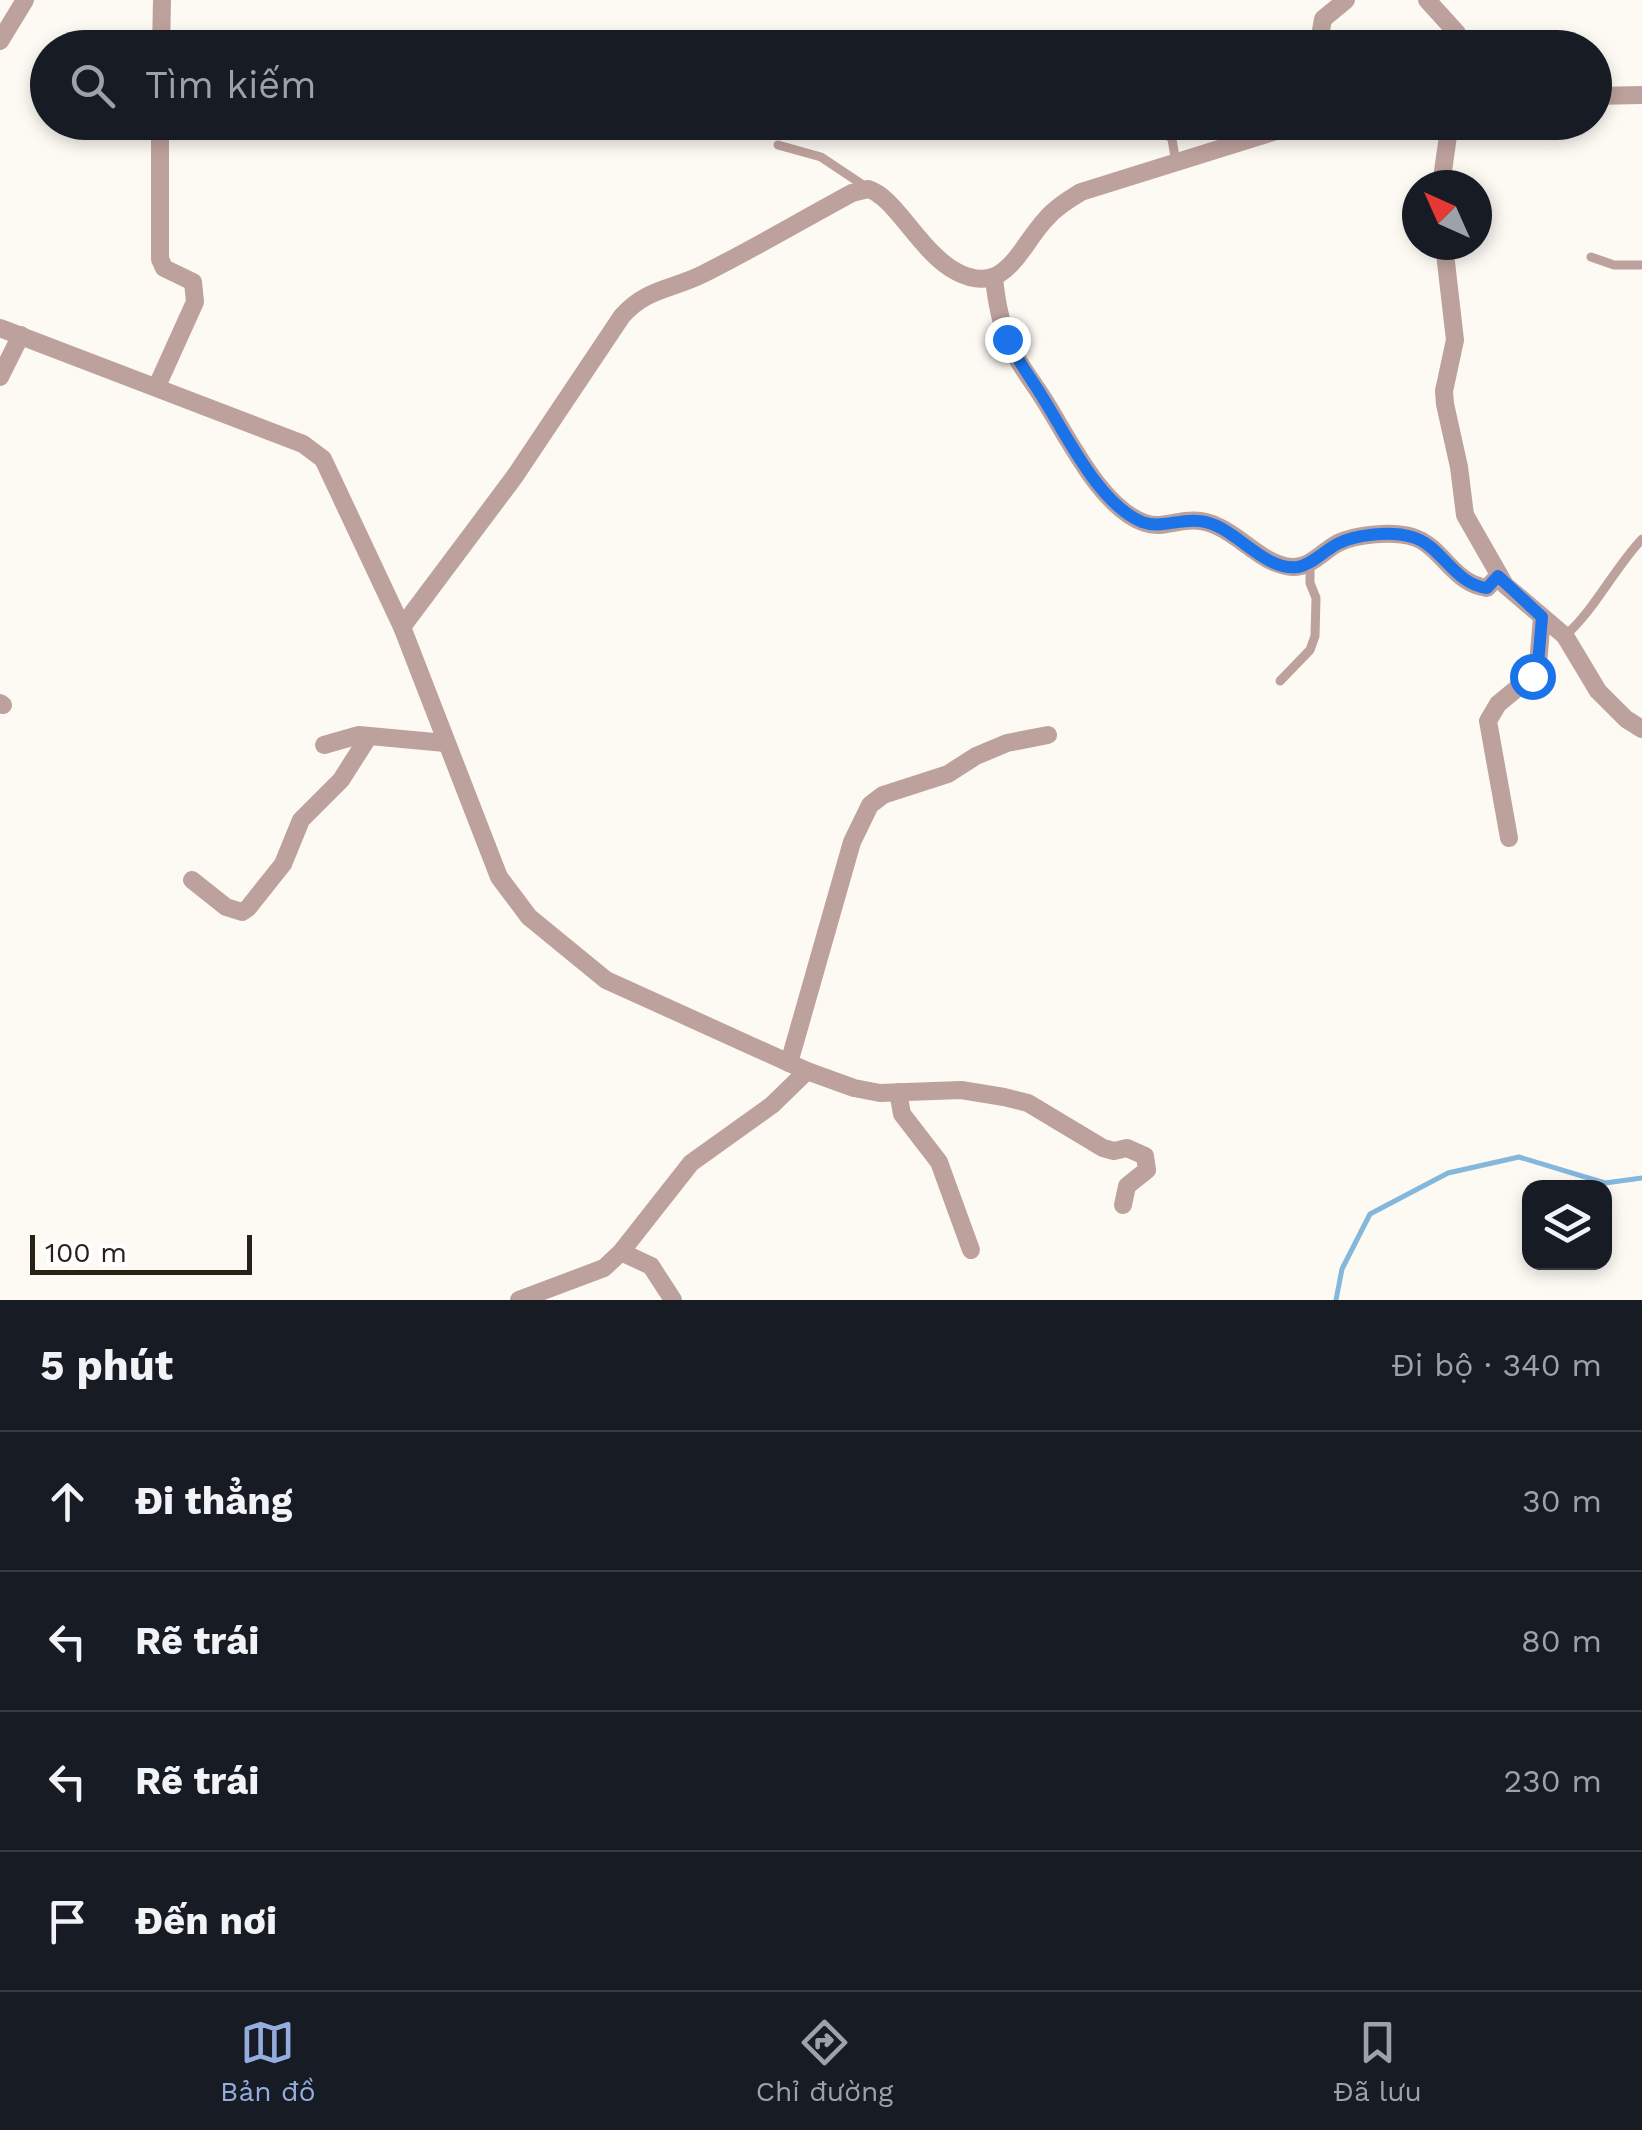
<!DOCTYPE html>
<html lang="vi">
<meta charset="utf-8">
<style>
body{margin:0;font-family:"Work Sans",sans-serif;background:#242831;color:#f1f3f6}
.controls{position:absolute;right:30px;bottom:30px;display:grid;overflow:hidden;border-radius:20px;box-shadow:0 5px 15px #0003}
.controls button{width:90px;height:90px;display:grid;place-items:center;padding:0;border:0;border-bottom:2px solid #363941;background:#171b24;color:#f1f3f6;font:50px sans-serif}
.compass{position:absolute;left:1402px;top:170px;width:90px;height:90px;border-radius:50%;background:#171b24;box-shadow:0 5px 15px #0003;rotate:315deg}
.scale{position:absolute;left:30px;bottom:25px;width:222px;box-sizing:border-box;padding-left:10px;border:5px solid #282216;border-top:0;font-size:28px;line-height:35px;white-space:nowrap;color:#282216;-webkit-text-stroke:8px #fff;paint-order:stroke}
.stop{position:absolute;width:30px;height:30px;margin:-22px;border:8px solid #1a73e8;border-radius:50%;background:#fff}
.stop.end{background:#1a73e8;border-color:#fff;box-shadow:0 2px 10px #0008}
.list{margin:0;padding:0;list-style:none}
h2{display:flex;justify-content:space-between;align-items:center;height:130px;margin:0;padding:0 40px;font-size:42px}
h2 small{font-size:32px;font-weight:400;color:#9ea1a6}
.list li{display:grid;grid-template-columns:65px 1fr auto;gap:30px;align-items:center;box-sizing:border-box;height:140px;padding:0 40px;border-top:2px solid #363941}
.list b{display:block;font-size:38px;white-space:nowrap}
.list em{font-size:32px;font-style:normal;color:#9ea1a6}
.icon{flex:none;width:55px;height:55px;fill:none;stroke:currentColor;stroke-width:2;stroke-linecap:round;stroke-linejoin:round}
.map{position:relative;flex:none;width:1642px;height:1300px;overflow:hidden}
.search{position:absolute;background:#171b24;box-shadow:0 5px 15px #0003;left:30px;right:30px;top:30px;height:110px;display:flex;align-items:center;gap:25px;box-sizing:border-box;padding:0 35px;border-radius:55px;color:#9ea1a6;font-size:38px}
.sheet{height:690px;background:#171b24}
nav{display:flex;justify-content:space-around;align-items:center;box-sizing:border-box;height:140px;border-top:2px solid #363941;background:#171b24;font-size:28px;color:#9ea1a6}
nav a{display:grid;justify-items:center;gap:5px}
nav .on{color:#95acdf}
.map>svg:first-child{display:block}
</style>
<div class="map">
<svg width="1642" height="1300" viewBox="0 0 1642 1300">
<rect width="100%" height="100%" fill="#fdf9f3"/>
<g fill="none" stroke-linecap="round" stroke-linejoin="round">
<path stroke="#83b7db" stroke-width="5" d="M1336,1300L1342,1269L1370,1214L1448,1173L1519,1157L1605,1183L1642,1178"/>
<g stroke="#bda19c" stroke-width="9">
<path d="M1153,122L1172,139L1176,163"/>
<path d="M778,145L821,157L866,187"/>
<path d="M1591,257L1614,265H1642"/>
<path d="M1565,636C1596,608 1613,570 1642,539"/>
<path d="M1280,681L1310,650L1315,636L1316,598L1310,583V565"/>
</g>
<g stroke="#bda19c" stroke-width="18">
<path d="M1427,0L1457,33L1460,48"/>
<path d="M0,41L25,0"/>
<path d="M1319,42L1323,19L1346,0"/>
<path d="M161,48L162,0"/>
<path d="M1594,96L1642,95"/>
<path d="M1441,185L1450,122"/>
<path d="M1444,245L1455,340L1444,391L1445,404L1459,467L1465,515L1505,585L1565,636L1598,691L1626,719L1642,729"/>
<path d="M994,277C996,299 1000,322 1009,343C1017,362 1030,378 1041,395C1066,433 1100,508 1145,523C1168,531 1187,511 1219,527C1243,538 1264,565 1292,567C1310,568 1323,551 1338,543C1357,534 1393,531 1413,537C1442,546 1453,584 1487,588L1498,576"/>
<path d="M0,328L303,444L323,459L402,627L499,877L529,917L606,980L807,1071L854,1088L880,1093L961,1090L1004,1097L1028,1103L1103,1148L1114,1151L1127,1148L1145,1156L1147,1170L1127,1186L1123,1205"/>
<path d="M0,377L21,335"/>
<path d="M157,386L195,302L193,282L164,268L160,259V122"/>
<path d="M402,627L515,476L622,316C647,288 671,290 703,274C753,249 802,220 852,193L868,189C895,196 921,254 957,272C1005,297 1019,248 1045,220C1055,208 1068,200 1081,192L1305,122"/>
<path d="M0,703L3,705"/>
<path d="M324,745L359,735L445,743"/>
<path d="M1509,838L1488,721L1498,704L1532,676L1538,664L1542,617"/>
<path d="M192,880L226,907L242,912L248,908L283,864L301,820L341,780L369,736"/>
<path d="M789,1063L852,842L870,805L883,795L948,774L976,756L1007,743L1048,735"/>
<path d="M898,1092L902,1114L939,1162L971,1250"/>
<path d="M621,1252L651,1266L673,1300"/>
<path d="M519,1300L604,1268L621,1252L691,1163L772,1105L807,1071"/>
</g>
</g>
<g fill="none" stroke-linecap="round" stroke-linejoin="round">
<path stroke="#1a73e8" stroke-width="12" d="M1007,339C1017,360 1031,378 1043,398C1067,436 1099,504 1142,522C1165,531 1188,512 1217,526C1242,537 1268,571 1298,567C1313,564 1324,551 1337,544C1356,534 1391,531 1412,537C1442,545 1453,584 1487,588L1498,576L1542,617L1538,664L1532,676"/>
</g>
</svg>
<div class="controls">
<button><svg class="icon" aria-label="layers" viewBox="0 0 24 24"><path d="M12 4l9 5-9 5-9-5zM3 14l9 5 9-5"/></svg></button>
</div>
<svg class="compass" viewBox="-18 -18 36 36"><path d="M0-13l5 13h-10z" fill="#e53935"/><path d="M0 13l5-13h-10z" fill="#9ea1a6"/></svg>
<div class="scale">100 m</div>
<div class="stop" style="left:1532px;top:676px"></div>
<div class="stop end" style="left:1007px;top:339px"></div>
<div class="search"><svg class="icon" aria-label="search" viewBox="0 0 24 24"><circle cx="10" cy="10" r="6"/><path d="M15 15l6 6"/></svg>Tìm kiếm</div>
</div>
<section class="sheet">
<h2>5 phút<small>Đi bộ · 340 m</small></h2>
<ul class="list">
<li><svg class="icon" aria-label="ahead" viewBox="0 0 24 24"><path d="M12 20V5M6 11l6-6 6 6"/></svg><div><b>Đi thẳng</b></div><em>30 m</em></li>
<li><svg class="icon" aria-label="left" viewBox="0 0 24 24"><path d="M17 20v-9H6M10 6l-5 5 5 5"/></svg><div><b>Rẽ trái</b></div><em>80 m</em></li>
<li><svg class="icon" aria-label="left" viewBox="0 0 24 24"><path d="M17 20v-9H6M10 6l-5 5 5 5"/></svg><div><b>Rẽ trái</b></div><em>230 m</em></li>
<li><svg class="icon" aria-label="arrive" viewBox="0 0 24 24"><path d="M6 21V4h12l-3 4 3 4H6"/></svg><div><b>Đến nơi</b></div></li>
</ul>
</section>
<nav>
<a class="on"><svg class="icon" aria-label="map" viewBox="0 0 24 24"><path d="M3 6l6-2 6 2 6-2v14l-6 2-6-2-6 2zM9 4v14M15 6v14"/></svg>Bản đồ</a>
<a><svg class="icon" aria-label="directions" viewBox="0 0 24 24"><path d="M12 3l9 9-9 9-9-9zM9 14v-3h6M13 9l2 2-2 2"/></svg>Chỉ đường</a>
<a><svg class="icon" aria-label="saved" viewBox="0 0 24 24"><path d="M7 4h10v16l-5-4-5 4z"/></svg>Đã lưu</a>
</nav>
